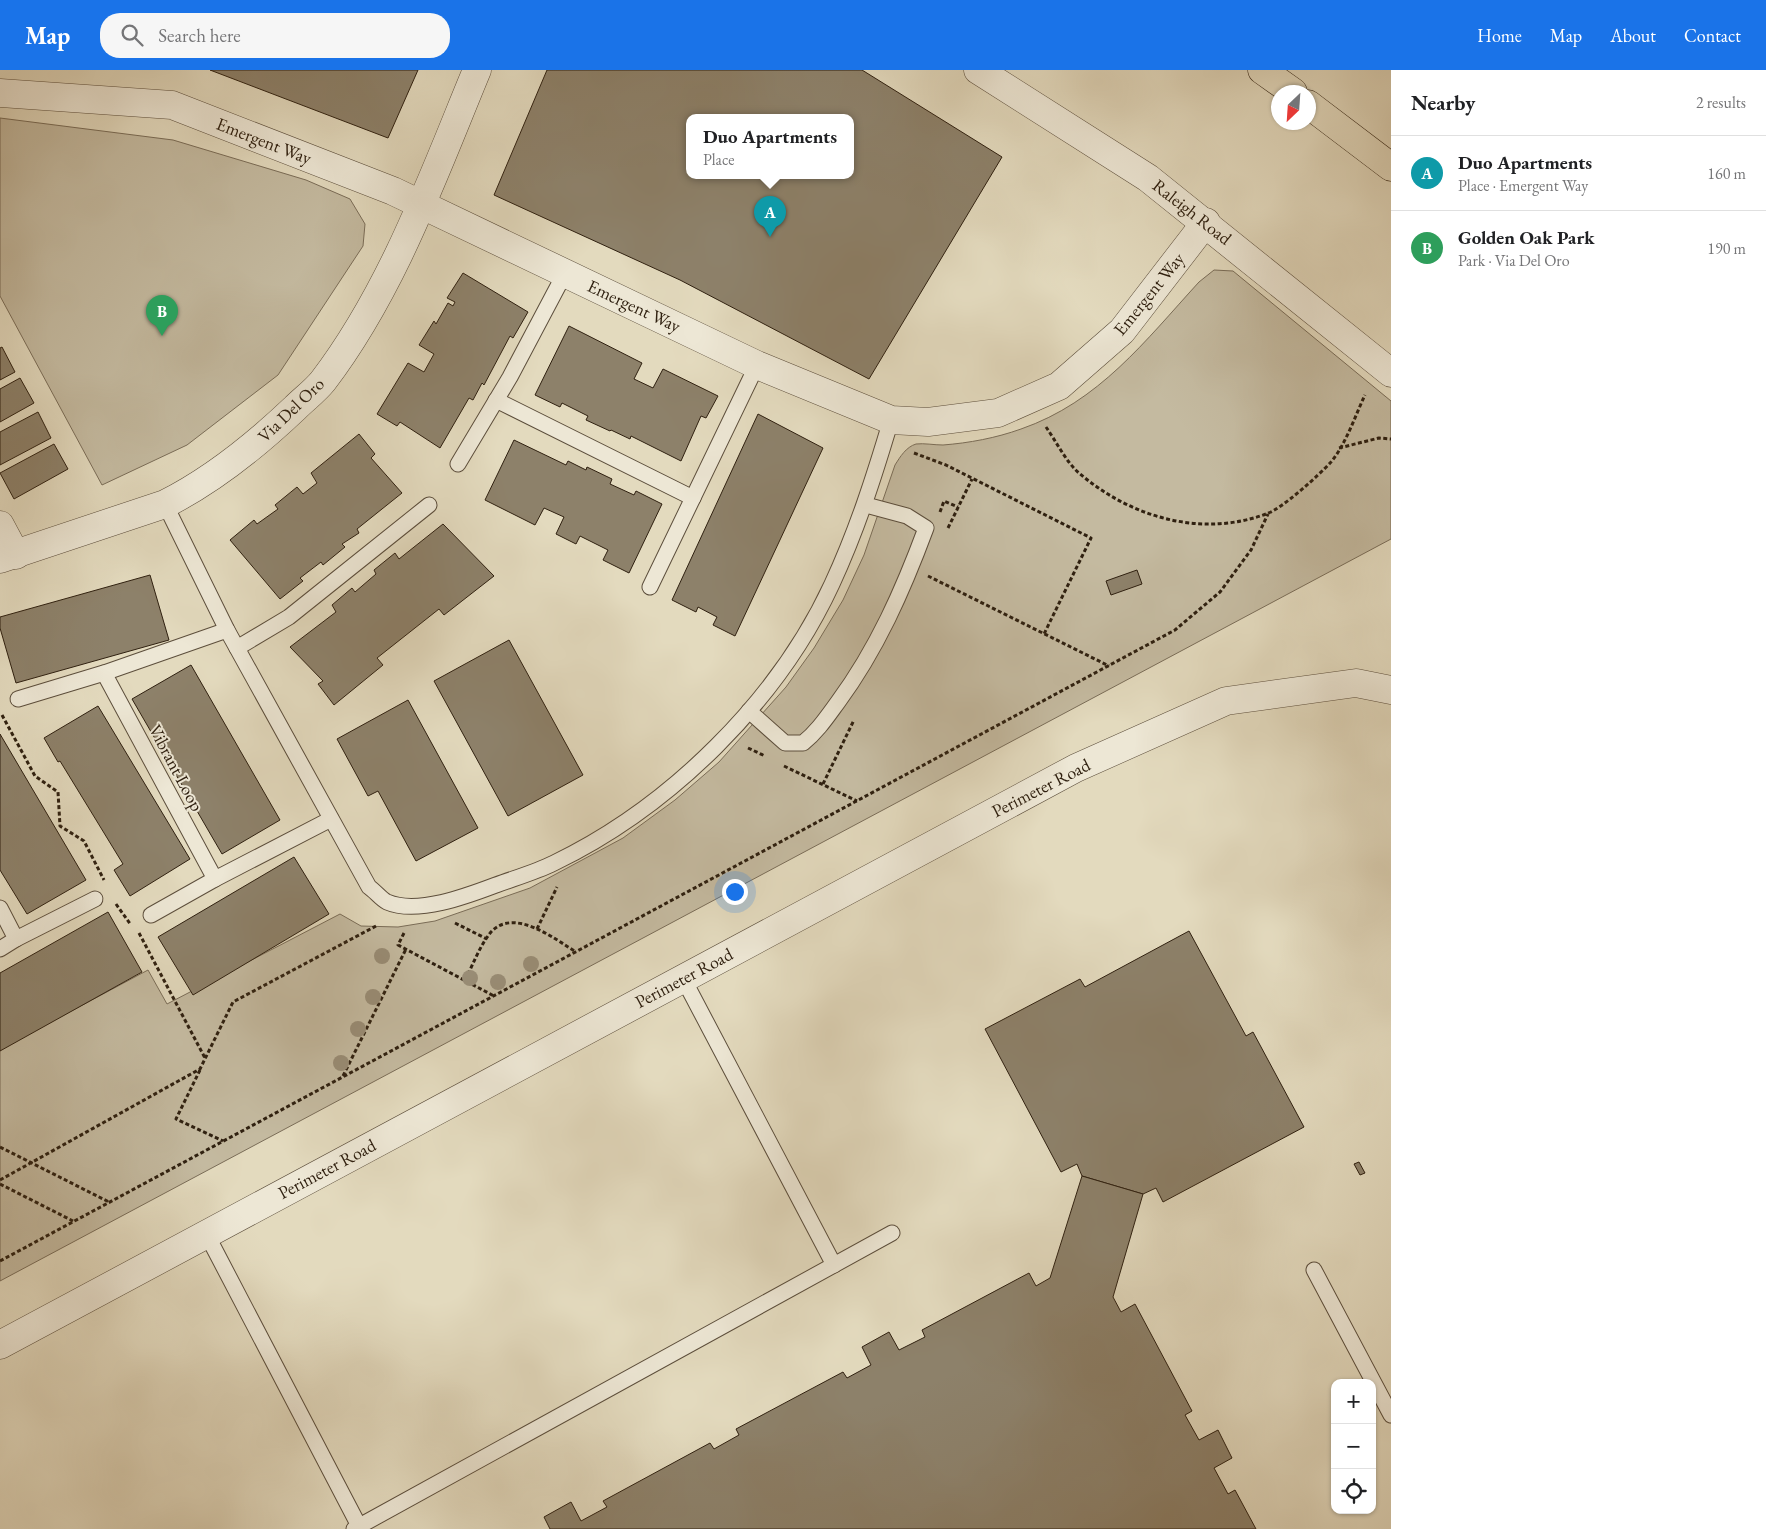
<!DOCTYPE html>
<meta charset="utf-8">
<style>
body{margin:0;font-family:"EB Garamond",serif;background:#f6f6f6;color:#202124}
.controls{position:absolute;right:15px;bottom:15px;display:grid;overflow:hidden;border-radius:10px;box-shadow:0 1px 4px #0004}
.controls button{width:45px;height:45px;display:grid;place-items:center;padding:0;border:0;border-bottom:1px solid #e0e0e0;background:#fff;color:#202124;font:25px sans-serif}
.compass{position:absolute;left:1271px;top:15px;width:45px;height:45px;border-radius:50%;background:#fff;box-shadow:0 1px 4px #0004;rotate:205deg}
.you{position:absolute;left:734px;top:821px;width:18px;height:18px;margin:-12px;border:4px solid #fff;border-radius:50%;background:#1a73e8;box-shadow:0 0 0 8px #1a73e833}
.badge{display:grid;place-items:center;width:32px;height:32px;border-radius:50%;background:#1a73e8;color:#fff;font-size:16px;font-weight:700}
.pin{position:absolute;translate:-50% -41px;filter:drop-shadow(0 1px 2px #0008)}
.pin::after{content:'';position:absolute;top:26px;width:18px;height:15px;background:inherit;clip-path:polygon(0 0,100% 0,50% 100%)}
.popup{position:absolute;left:686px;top:44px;width:168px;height:65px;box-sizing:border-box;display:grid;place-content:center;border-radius:10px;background:#fff;filter:drop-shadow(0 1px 4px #0005);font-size:16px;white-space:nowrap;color:#757577}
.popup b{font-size:19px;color:#202124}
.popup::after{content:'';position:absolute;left:50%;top:100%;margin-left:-10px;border:10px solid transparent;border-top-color:#fff}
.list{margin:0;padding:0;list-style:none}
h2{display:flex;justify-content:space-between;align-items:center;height:65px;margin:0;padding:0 20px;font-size:21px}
h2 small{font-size:16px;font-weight:400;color:#757577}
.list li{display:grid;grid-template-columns:32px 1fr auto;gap:15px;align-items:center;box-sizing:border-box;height:75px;padding:0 20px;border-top:1px solid #e0e0e0}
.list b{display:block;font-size:19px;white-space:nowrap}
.list p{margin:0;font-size:16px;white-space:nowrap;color:#757577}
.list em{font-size:16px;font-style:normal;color:#757577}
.icon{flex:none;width:28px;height:28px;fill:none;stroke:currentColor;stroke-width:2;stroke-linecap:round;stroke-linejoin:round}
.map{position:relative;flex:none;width:1391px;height:1459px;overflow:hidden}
header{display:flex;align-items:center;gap:30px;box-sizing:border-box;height:70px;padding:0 25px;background:#1a73e8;color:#fff}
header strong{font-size:24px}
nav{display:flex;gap:28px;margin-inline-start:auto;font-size:18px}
.search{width:350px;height:45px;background:#f6f6f6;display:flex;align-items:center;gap:12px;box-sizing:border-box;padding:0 18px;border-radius:20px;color:#757577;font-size:19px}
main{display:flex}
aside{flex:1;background:#fff}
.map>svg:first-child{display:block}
</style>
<header>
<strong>Map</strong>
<div class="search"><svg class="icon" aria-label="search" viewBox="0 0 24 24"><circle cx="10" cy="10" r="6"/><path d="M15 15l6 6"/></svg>Search here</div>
<nav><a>Home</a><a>Map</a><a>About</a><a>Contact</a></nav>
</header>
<main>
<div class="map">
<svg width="1391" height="1459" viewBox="0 0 1391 1459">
<rect width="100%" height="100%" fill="#e3dabe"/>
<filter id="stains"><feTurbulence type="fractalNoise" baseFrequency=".004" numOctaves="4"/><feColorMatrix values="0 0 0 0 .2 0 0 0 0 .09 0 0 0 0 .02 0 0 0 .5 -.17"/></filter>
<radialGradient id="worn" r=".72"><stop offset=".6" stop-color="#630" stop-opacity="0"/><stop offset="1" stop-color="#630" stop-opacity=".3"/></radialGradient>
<g fill="#c4baa0" stroke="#7a6d58">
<path d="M0,48L173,70L306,110L350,129L365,154L363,176L278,305L187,375L102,415L0,226Z"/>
<path d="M1214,200L1233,201L1391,331V469L0,1211V979L148,900L167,934L340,844L361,856L398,857L435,851L530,818L623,768L675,730L719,692L786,617L814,578L843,530L864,485L895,395C900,387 906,377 916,374C924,373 934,375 943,375C969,373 996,368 1021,359C1099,332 1145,271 1199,212Z"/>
</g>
<g fill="#8d816a" stroke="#2f2010" fill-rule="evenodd">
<path d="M210,0H418L388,68Z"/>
<path d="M547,0H862L1002,87L869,309L680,210L494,125ZM690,48H850V106H690Z"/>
<path d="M463,203L528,242L513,268L510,266L484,315L482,313L473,330L469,328L440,378L400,352L397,356L377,344L408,293L424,302L434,284L419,275L434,251L436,254L448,233L453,236L455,232L447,228Z"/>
<path d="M569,256L642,293L634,309L653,318L663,299L718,326L706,348L701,346L681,391L631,366L630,369L611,360L610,361L586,350L588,346L562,333L560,337L535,325Z"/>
<path d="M2,277L15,302L0,310V278Z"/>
<path d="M20,308L34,333L0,352V319Z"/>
<path d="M38,342L51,368L0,395V362Z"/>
<path d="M758,344L823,378L735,566L713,555L717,547L698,537L696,542L672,530Z"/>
<path d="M359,364L375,384L371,388L402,423L357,459L359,463L342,474L345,477L323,495L321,492L300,508L303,511L280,529L230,470L254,450L257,454L278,439L275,435L297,417L303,424L317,413L311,403Z"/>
<path d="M514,370L566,395L568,391L586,400L587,397L612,409L610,414L634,425L636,421L662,434L629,503L603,490L608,480L580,466L576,474L556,464L564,447L544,438L535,455L485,430Z"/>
<path d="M54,374L68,399L14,429L0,403Z"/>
<path d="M443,454L494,506L444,545L439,539L377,588L383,595L334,635L318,614L323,611L290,577L336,542L332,535L352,518L355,522L376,504L374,500L395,483L399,489Z"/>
<path d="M1137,500L1142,514L1111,525L1106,511Z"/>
<path d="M150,505L169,570L16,613L0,558V547Z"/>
<path d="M509,570L583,705L508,746L434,611Z"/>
<path d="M191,595L280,750L222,784L132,629Z"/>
<path d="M408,630L478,758L416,791L378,721L368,726L337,669Z"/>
<path d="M98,636L190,789L130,826L114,800L123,794L60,691L58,692L44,668Z"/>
<path d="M0,664L86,810L27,844L0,800Z"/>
<path d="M294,787L329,844L193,925L158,867Z"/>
<path d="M108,842L142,902L0,981V903Z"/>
<path d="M1189,861L1246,966L1253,962L1304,1057L1163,1132L1156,1118L1143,1124L1082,1106L1077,1094L1061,1102L985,959L1080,909L1085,917Z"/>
<path d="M1359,1092L1365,1103L1360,1105L1354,1094Z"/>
<path d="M1082,1106L1143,1124L1113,1227L1121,1242L1135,1234L1192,1341L1185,1345L1199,1370L1218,1360L1232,1388L1214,1398L1228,1424L1235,1420L1256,1459H550L544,1447L571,1432L581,1451L607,1437L603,1431L710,1373L714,1379L739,1365L736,1359L843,1302L847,1308L871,1295L862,1277L889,1262L899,1280L925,1267L922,1260L1029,1203L1036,1216L1050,1208Z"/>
</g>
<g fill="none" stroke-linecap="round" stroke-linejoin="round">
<defs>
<g id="service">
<path d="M496,330L693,428"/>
<path d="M458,394L510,307L565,203"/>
<path d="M165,434L227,560L369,817C375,821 381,829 387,832C417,845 467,826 496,815C515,808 536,802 554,793C670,737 778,631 832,514C857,460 874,407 891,350"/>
<path d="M650,517L757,295"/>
<path d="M227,560L104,603L215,809L331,749"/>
<path d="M237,578L289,547L429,435"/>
<path d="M18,629L104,603"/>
<path d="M749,641L785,673H803C817,662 827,647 838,632C877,579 903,520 926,458L907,446L866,435"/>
<path d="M0,838L16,869L0,879"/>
<path d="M151,845L215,809"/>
<path d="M16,869L95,829"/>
<path d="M683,908L834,1195"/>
<path d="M206,1163L359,1456"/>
<path d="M1314,1200L1391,1345"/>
<path d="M354,1459L892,1163"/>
</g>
<g id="minor">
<path d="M0,23L172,35L393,121L757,295L891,350L928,352L998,343L1059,316L1122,261L1206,152"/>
<path d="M0,455L16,485"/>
<path d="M0,489L165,434C213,410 256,375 295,338C304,329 315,321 323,311C393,219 433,106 477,0"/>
</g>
<g id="tertiary">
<path d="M978,0L1148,108L1391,303"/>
<path d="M0,1275L1076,698L1226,631L1356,613L1391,620"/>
</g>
<g id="motorway">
<path d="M1262,0L1293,22"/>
<path d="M1308,34L1391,97"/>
</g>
</defs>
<use href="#service" stroke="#5c4e3c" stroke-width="17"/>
<use href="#minor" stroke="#5c4e3c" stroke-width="29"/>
<use href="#tertiary" stroke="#5c4e3c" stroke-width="29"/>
<use href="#motorway" stroke="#2f2010" stroke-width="29"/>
<g stroke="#2f2010" stroke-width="3" stroke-dasharray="4 2.5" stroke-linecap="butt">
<path d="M1046,357C1056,371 1066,392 1079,403C1130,447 1201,468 1266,444C1282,439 1319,405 1331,392C1346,374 1355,346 1365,325"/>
<path d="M1339,378L1379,368L1391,369"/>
<path d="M914,383L946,395L1091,468L1044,564"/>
<path d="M940,442L944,431L958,437"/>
<path d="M948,458L972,409"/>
<path d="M928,506L1109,596"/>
<path d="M2,645L35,706L58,722L60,756L84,771L104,810"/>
<path d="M748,678L765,686"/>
<path d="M784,696L857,731"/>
<path d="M823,714L854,650"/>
<path d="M116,834L131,855"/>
<path d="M455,853L487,869"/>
<path d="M537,859L557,817"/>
<path d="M139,863L205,988"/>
<path d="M404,863L398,875L494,926"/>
<path d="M465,910C473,895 480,875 491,862C514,837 555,869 576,882"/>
<path d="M200,1000L176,1049L223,1071"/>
<path d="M343,1006L406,879"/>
<path d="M0,1077L109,1132"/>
<path d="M0,1110L200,999L233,932L376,856"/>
<path d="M0,1114L73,1151"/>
<path d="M0,1191L1175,560L1220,522L1251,480L1268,444"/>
</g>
<use href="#service" stroke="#ede7d5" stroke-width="15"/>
<use href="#minor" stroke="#ede7d5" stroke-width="28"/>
<use href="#tertiary" stroke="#ede7d5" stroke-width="28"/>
<use href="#motorway" stroke="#e3dabe" stroke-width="28"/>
</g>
<g fill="#998d76">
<circle cx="382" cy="886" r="8"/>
<circle cx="531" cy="894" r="8"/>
<circle cx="470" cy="908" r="8"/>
<circle cx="498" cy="912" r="8"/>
<circle cx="373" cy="927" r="8"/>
<circle cx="358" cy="959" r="8"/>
<circle cx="341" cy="993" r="8"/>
</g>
<g text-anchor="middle" stroke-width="4" stroke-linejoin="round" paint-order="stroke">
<g font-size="18" fill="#2f2010" stroke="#ede7d5">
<text transform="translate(264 71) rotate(21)" y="6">Emergent Way</text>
<text transform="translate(1192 142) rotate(38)" y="6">Raleigh Road</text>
<text transform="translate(1149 224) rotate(-51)" y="6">Emergent Way</text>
<text transform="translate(634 236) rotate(25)" y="6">Emergent Way</text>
<text transform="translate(291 340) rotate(-44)" y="6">Via Del Oro</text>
<text transform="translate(176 698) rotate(62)" y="6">Vibrant Loop</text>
<text transform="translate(1041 718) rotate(-27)" y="6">Perimeter Road</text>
<text transform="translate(684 908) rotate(-28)" y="6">Perimeter Road</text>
<text transform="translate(327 1099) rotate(-28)" y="6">Perimeter Road</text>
</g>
</g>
<rect width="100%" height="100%" filter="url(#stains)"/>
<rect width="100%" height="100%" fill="url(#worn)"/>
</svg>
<div class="controls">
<button>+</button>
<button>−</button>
<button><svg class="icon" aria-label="locate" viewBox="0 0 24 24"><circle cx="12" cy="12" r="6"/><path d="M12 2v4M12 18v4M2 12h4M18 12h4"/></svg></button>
</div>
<svg class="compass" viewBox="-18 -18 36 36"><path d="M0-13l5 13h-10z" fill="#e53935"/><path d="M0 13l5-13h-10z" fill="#757577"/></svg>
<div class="you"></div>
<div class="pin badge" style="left:770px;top:167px;background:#0f9aa8">A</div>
<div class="popup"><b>Duo Apartments</b>Place</div>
<div class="pin badge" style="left:162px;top:266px;background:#2e9e5b">B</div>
</div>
<aside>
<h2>Nearby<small>2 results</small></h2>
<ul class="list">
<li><span class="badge" style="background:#0f9aa8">A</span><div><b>Duo Apartments</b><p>Place · Emergent Way</p></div><em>160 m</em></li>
<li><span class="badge" style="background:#2e9e5b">B</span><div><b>Golden Oak Park</b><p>Park · Via Del Oro</p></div><em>190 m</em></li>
</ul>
</aside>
</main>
